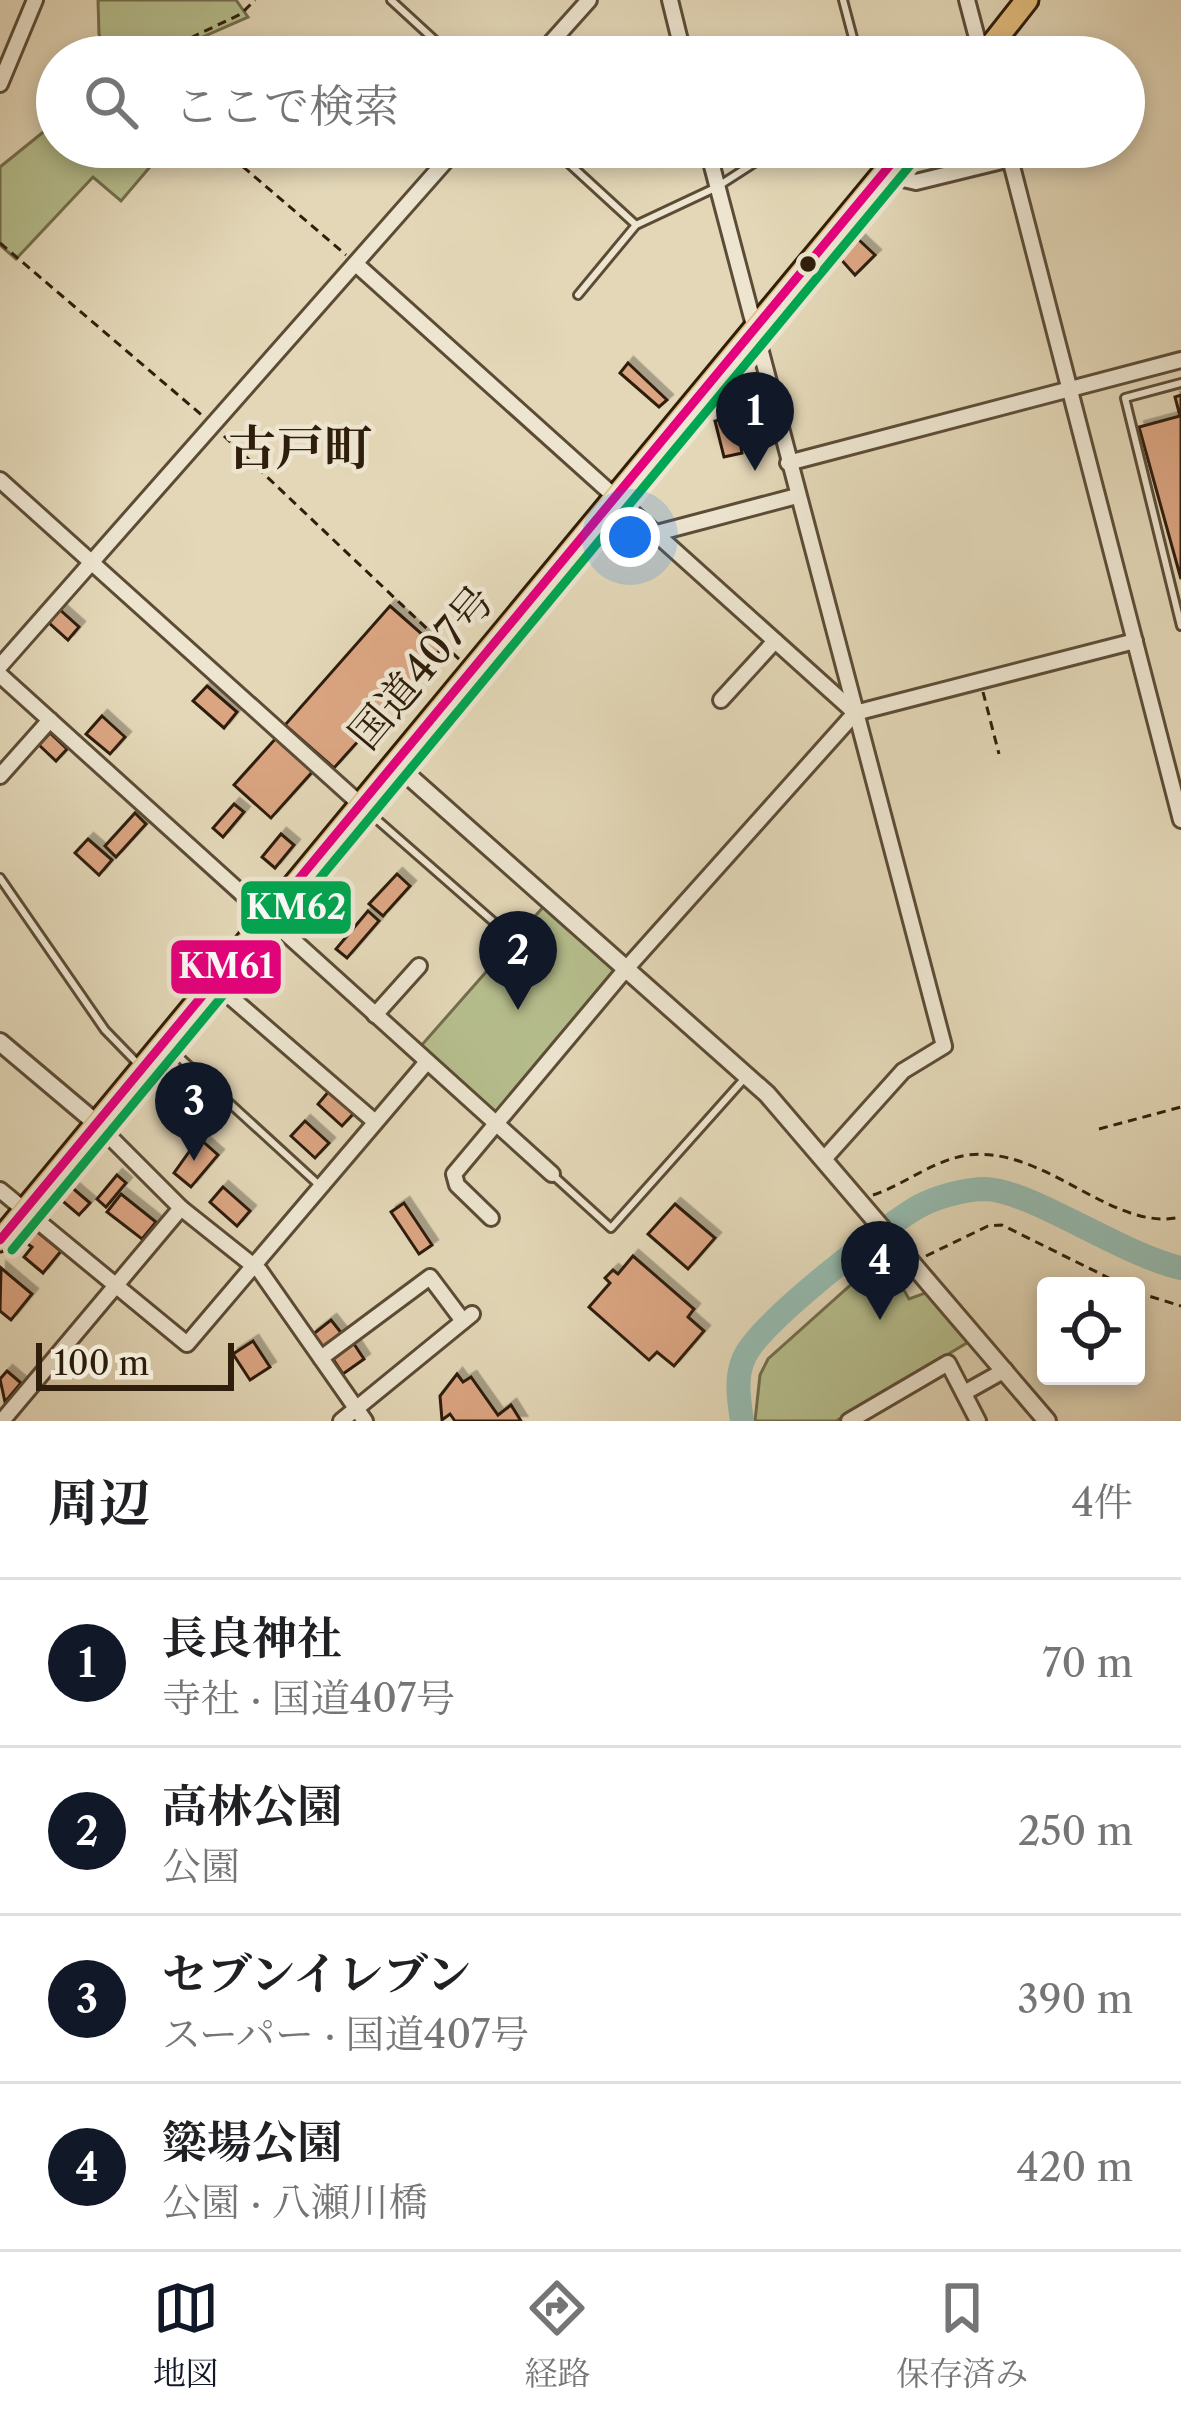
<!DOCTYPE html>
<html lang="ja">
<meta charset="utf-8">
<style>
body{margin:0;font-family:"Libre Caslon Text","Noto Serif JP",serif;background:#f2f2f2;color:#202124}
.controls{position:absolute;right:36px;bottom:36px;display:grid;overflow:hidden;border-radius:12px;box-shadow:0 6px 18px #0003}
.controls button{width:108px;height:108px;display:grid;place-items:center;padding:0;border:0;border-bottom:3px solid #e0e0e0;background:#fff;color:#202124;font:60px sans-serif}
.scale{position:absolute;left:36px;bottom:30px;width:198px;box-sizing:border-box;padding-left:12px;border:6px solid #2f1e0b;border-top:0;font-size:33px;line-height:42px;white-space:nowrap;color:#2f1e0b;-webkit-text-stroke:9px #ede5d0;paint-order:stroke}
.you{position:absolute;left:630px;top:537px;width:42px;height:42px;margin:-30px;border:9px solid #fff;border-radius:50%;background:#1a73e8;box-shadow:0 0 0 18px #1a73e833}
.badge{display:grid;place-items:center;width:78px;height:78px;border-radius:50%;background:#111827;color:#fff;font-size:39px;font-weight:700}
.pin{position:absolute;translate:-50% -99px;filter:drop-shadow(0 3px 6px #0008)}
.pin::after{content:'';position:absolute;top:63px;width:42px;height:36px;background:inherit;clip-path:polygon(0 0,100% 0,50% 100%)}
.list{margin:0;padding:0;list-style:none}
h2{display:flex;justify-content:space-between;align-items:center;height:156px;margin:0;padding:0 48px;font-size:51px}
h2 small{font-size:39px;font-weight:400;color:#757577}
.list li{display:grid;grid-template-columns:78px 1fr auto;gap:36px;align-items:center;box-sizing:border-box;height:168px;padding:0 48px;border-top:3px solid #e0e0e0}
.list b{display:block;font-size:45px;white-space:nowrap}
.list p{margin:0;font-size:39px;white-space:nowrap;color:#757577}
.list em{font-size:39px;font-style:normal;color:#757577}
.icon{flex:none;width:66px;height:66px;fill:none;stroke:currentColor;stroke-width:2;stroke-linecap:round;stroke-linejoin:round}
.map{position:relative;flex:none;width:1181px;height:1421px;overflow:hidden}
.search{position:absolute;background:#fff;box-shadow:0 6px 18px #0003;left:36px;right:36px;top:36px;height:132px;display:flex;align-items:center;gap:30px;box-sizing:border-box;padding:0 42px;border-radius:66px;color:#757577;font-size:45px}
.sheet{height:828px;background:#fff}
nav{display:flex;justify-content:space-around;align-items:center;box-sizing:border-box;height:168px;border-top:3px solid #e0e0e0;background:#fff;font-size:33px;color:#757577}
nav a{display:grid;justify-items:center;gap:6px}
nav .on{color:#111827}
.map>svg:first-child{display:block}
</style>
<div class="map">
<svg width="1181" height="1421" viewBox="0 0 1181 1421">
<defs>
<filter id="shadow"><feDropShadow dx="5.5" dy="-5.5" stdDeviation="0" flood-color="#0004"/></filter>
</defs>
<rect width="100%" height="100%" fill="#e3d7b7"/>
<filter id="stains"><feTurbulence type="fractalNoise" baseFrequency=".00167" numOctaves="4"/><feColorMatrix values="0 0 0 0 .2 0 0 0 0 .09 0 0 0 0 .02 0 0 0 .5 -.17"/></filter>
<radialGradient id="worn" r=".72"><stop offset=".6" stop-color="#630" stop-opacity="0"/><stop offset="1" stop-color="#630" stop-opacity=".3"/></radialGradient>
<g fill="#b6be8d" stroke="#726e4c" stroke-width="3">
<path d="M98,0H236L248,17L157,57H107L99,34Z"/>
<path d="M57,121V147H167L121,201L93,177L16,259L0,245V167Z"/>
<path d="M545,905L615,969L498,1112L493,1111L420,1047Z"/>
<path d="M884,1255L909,1299L928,1292L970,1341L836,1421H755L760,1375L768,1359Z"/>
</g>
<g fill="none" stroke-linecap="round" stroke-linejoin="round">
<path stroke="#95baae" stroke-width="24" d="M742,1421C739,1401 735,1377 744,1358C759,1323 880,1230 916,1208C935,1197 965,1189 986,1189C1032,1191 1122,1255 1181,1268"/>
</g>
<g fill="#dba582" stroke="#2f1e0b" stroke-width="3" filter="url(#shadow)">
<path d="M858,239L875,255L855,275L837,255Z"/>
<path d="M628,363L667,400L659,407L620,373Z"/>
<path d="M1181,395V579L1139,427L1180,416L1175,397Z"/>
<path d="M735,416L742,453L724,457L715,421Z"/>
<path d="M390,606L440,650L334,768L285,725Z"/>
<path d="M58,608L79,627L68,640L47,621Z"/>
<path d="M207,686L237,712L224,728L193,701Z"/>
<path d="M102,716L125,737L110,754L86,734Z"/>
<path d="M50,733L67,749L56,761L39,745Z"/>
<path d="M277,737L314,770L271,818L234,785Z"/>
<path d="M234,804L244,812L223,837L213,828Z"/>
<path d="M135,813L146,824L116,857L105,846Z"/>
<path d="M281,834L294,845L275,868L262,857Z"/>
<path d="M88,839L112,860L99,875L75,853Z"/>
<path d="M397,874L410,886L383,916L369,904Z"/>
<path d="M368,911L379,921L347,958L336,949Z"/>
<path d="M330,1090L354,1113L342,1126L318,1104Z"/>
<path d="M305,1121L329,1143L315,1158L291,1136Z"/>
<path d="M199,1138L218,1155L191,1187L174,1173Z"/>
<path d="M117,1175L126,1183L106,1207L97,1199Z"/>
<path d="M69,1185L90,1203L79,1215L59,1198Z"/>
<path d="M223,1187L250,1211L237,1226L210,1202Z"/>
<path d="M121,1194L156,1222L142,1239L107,1212Z"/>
<path d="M404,1203L432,1245L419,1254L391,1212Z"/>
<path d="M675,1204L715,1238L688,1269L648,1234Z"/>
<path d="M35,1230L61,1251L43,1273L24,1257L32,1247L25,1242Z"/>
<path d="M633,1256L694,1309L688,1317L704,1331L674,1366L657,1352L649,1360L589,1307L610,1283L605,1278L613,1270L618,1274Z"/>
<path d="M1,1268L32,1294L11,1320L0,1311Z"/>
<path d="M331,1320L343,1335L324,1351L312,1335Z"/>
<path d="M253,1341L270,1367L250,1380L233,1354Z"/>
<path d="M352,1341L364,1359L343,1374L331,1356Z"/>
<path d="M7,1371L21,1383L5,1402L0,1379Z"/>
<path d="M457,1374L463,1382L471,1377L498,1415L511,1405L521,1421H455L450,1414L442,1420L440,1396Z"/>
</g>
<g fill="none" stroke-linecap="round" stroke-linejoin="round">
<defs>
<g id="service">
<path d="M391,0L453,57"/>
<path d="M843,0L858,57"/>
<path d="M551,147L636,225"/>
<path d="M578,295L636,225L717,187L779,147"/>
<path d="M1181,383L1125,398L1181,626"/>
<path d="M366,810L512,938"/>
<path d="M0,878L105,1030L139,1065"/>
<path d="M165,1044L319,1185"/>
<path d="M555,1177L611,1228L744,1079"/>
</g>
<g id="minor">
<path d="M670,0L684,57"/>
<path d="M967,0L982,57"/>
<path d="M538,57L589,0"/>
<path d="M0,84L35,0"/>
<path d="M707,147L944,1046L903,1071L824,1159"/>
<path d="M1007,147L1181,820"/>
<path d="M882,174L916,182L1010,159"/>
<path d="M356,264L852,710"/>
<path d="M788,463L1181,360"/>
<path d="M0,480L359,803"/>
<path d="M653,534L797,496"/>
<path d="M0,666L458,147"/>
<path d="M0,675L552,1174"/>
<path d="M721,700L775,641"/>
<path d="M0,776L50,720"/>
<path d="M212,981L374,1121"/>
<path d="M375,1015L419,966"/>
<path d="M96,1123L181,1208L260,1271L365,1421"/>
<path d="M0,1190L187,1344L426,1063"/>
<path d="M491,1218L457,1185L454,1174L625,970L855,713L1135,641"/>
<path d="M321,1358L430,1277L463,1321"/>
<path d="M964,1393L1005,1370"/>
<path d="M2,1421L181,1208"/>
<path d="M341,1421L472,1314"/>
<path d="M849,1421L948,1363L978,1421"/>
</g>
<g id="tertiary">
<path d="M393,762L767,1094L1047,1421"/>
<path d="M0,1042L96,1123"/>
</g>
<g id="trunk">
<path d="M982,57L1027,0"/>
<path d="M0,1240L905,147"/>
</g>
</defs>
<use href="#service" stroke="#5c4c36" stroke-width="12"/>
<use href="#minor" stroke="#5c4c36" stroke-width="20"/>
<use href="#tertiary" stroke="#5c4c36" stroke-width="22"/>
<use href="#trunk" stroke="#2f1e0b" stroke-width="27"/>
<g stroke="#2f1e0b" stroke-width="3" stroke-dasharray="9 6" stroke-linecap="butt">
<path d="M150,57L241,14L255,0"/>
<path d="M220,147L346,255"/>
<path d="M0,243L204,417"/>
<path d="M224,436L461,661"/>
<path d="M983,692L999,754"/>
<path d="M1099,1129L1181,1107"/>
<path d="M873,1195C906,1184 933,1160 968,1155C1047,1146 1112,1233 1181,1217"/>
<path d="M926,1256L988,1226L1002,1225L1125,1286"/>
<path d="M1136,1292L1181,1306"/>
</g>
<use href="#service" stroke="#ede5d0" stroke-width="6"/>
<use href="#minor" stroke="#ede5d0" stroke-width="14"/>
<use href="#tertiary" stroke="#ede5d0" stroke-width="16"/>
<use href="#trunk" stroke="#e2bc7c" stroke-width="21"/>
<defs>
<path id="bus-1" d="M0,1240L905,147"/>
<path id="bus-2" d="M12,1250L917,157"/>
</defs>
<use href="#bus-1" stroke="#ede5d0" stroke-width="18"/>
<use href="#bus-2" stroke="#ede5d0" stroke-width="18"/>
<use href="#bus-1" stroke="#e5007d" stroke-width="9"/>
<use href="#bus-2" stroke="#00a651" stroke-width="9"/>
</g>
<circle fill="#2f1e0b" stroke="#ede5d0" stroke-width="4.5" cx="808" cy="264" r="10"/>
<g text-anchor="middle" stroke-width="9" stroke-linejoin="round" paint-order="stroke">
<g font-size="42" fill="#2f1e0b" stroke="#ede5d0">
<text transform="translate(421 667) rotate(-50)" y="15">国道407号</text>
</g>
<g font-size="48" font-weight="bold" fill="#2f1e0b" stroke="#ede5d0">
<text x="300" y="465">古戸町</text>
</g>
</g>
<g stroke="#ede5d0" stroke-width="4.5">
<rect x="239" y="879" width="114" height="57" rx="12" fill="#00a651"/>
<rect x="169" y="938" width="114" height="58" rx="12" fill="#e5007d"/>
</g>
<g font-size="33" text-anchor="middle" font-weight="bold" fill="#fff">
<text x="296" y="919">KM62</text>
<text x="226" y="978">KM61</text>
</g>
<rect width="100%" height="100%" filter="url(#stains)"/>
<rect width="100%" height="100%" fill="url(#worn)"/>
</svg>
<div class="controls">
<button><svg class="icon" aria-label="locate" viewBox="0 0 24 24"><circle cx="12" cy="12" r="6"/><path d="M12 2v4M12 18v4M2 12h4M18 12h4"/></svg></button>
</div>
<div class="scale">100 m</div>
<div class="you"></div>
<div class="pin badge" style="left:755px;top:471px">1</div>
<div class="pin badge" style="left:518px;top:1010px">2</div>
<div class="pin badge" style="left:194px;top:1161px">3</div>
<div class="pin badge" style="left:880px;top:1320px">4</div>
<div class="search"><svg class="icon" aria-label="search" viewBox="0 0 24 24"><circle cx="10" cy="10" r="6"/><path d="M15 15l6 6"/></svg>ここで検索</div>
</div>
<section class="sheet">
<h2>周辺<small>4件</small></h2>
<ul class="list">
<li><span class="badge">1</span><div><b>長良神社</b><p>寺社 · 国道407号</p></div><em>70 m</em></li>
<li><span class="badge">2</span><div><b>高林公園</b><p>公園</p></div><em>250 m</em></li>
<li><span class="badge">3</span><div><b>セブンイレブン</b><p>スーパー · 国道407号</p></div><em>390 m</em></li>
<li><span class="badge">4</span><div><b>簗場公園</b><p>公園 · 八瀬川橋</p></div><em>420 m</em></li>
</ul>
</section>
<nav>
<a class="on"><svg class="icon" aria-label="map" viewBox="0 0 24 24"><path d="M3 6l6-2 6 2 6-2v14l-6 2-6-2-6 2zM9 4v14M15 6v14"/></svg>地図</a>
<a><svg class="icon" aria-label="directions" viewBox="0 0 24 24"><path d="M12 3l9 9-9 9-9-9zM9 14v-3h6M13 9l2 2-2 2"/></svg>経路</a>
<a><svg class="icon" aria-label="saved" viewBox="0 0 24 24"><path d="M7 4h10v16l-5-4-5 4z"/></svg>保存済み</a>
</nav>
